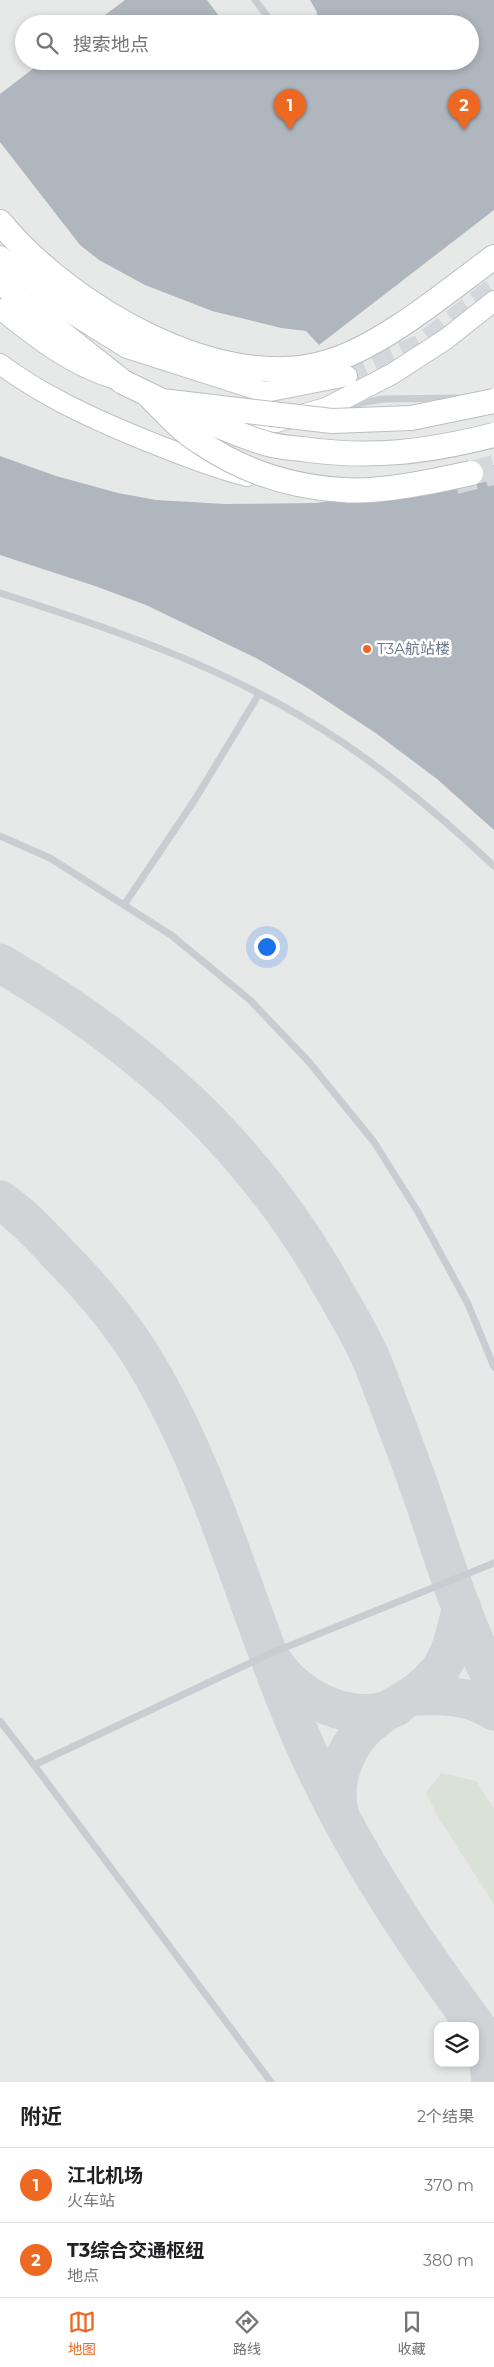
<!DOCTYPE html>
<html lang="zh">
<meta charset="utf-8">
<style>
body{margin:0;font-family:Montserrat,"Noto Sans SC",sans-serif;background:#f2f2f2;color:#202124}
.controls{position:absolute;right:15px;bottom:15px;display:grid;overflow:hidden;border-radius:10px;box-shadow:0 2px 8px #0003}
.controls button{width:45px;height:45px;display:grid;place-items:center;padding:0;border:0;border-bottom:1px solid #e0e0e0;background:#fff;color:#202124;font:25px sans-serif}
.you{position:absolute;left:266px;top:946px;width:18px;height:18px;margin:-12px;border:4px solid #fff;border-radius:50%;background:#1a73e8;box-shadow:0 0 0 8px #1a73e833}
.badge{display:grid;place-items:center;width:32px;height:32px;border-radius:50%;background:#ed6923;color:#fff;font-size:16px;font-weight:700}
.pin{position:absolute;translate:-50% -41px;filter:drop-shadow(0 1px 2px #0008)}
.pin::after{content:'';position:absolute;top:26px;width:18px;height:15px;background:inherit;clip-path:polygon(0 0,100% 0,50% 100%)}
.list{margin:0;padding:0;list-style:none}
h2{display:flex;justify-content:space-between;align-items:center;height:65px;margin:0;padding:0 20px;font-size:21px}
h2 small{font-size:16px;font-weight:400;color:#757577}
.list li{display:grid;grid-template-columns:32px 1fr auto;gap:15px;align-items:center;box-sizing:border-box;height:75px;padding:0 20px;border-top:1px solid #e0e0e0}
.list b{display:block;font-size:19px;white-space:nowrap}
.list p{margin:0;font-size:16px;white-space:nowrap;color:#757577}
.list em{font-size:16px;font-style:normal;color:#757577}
.icon{flex:none;width:28px;height:28px;fill:none;stroke:currentColor;stroke-width:2;stroke-linecap:round;stroke-linejoin:round}
.map{position:relative;flex:none;width:494px;height:2082px;overflow:hidden}
.search{position:absolute;background:#fff;box-shadow:0 2px 8px #0003;left:15px;right:15px;top:15px;height:55px;display:flex;align-items:center;gap:12px;box-sizing:border-box;padding:0 18px;border-radius:28px;color:#757577;font-size:19px}
.sheet{height:215px;background:#fff}
nav{display:flex;justify-content:space-around;align-items:center;box-sizing:border-box;height:70px;border-top:1px solid #e0e0e0;background:#fff;font-size:14px;color:#757577}
nav a{display:grid;justify-items:center;gap:2px}
nav .on{color:#ed6923}
.map>svg:first-child{display:block}
</style>
<div class="map">
<svg width="494" height="2082" viewBox="0 0 494 2082">
<rect width="100%" height="100%" fill="#f9f9f7"/>
<path fill="#e7e8e8" fill-rule="evenodd" d="M0,0H494V2082H0ZM24,24H470V61H24ZM438,2026H475V2063H438Z"/>
<path fill="#dae2d8" d="M441,1773L476,1781L494,1808V1904L439,1819L426,1793Z"/>
<g fill="none" stroke-linecap="round" stroke-linejoin="round">
<g stroke="#d1d4d6" stroke-width="39">
<path d="M0,963C144,1048 252,1144 334,1290C348,1315 364,1340 374,1366C392,1413 410,1459 426,1506C446,1566 465,1626 494,1683"/>
<path d="M0,1200C24,1216 45,1240 65,1261C96,1293 126,1329 148,1367C219,1487 250,1624 307,1750C356,1858 422,1955 494,2050"/>
<path d="M275,1664C299,1700 354,1726 396,1707"/>
<path d="M415,1696C443,1695 469,1695 494,1711"/>
<path d="M340,1816C330,1780 347,1739 377,1718C401,1700 417,1697 438,1672C453,1653 455,1631 462,1608"/>
<path d="M480,2031L488,2058L491,2082"/>
</g>
</g>
<g fill="#b0b6be">
<path d="M125,0H207L225,24H93Z"/>
<path d="M310,0H494V210L319,345L306,331L281,328L212,311L145,285L99,260L80,245L0,142V94L43,61H470V24H315L317,12Z"/>
<path d="M0,456L56,476L118,493L156,500L225,504L315,503L352,499L450,480L494,465V830L437,779L377,734L306,687L258,659L146,605L95,586L0,555Z"/>
</g>
<g fill="none" stroke-linecap="round" stroke-linejoin="round">
<g stroke="#d4d8dc" stroke-width="20" stroke-dasharray="20 10" stroke-linecap="butt">
<path d="M347,376L419,345L494,287"/>
<path d="M456,484L494,475"/>
</g>
<path stroke="#d4d8dc" stroke-width="24" stroke-dasharray="24 12" stroke-linecap="butt" d="M471,473L494,467"/>
<defs>
<g id="secondary">
<path d="M0,256L66,310L127,348L265,392L347,376"/>
<path d="M0,309C36,338 70,365 115,379"/>
<path d="M0,364C42,395 87,416 135,436C172,451 209,466 247,476"/>
<path d="M224,428L276,422L326,408L392,374L446,339L494,301"/>
</g>
<g id="trunk">
<path d="M0,222C67,304 220,396 328,362C384,345 446,292 494,257"/>
<path d="M0,279L18,299L123,382"/>
</g>
</defs>
<use href="#secondary" stroke="#bec1c7" stroke-width="22"/>
<use href="#trunk" stroke="#bbbec2" stroke-width="26"/>
<g stroke="#c9ccd0" stroke-width="7">
<path d="M255,0L273,24"/>
<path d="M349,405L383,399L458,398"/>
<path d="M0,593C120,631 236,671 342,742C397,779 446,821 494,866"/>
<path d="M0,836L50,858L171,935L250,1000L309,1062L374,1142L418,1212L468,1304L494,1367"/>
<path d="M124,905L194,801L259,694"/>
<path d="M0,1721L34,1765L269,1654L494,1563"/>
<path d="M34,1765L271,2082"/>
</g>
<use href="#secondary" stroke="#fff" stroke-width="20"/>
<use href="#trunk" stroke="#fff" stroke-width="24"/>
<defs>
<g id="trunk-bridge">
<path d="M123,382L162,401L332,421L411,418L494,401"/>
<path d="M149,396C165,412 181,430 200,442C242,471 292,487 343,490C380,493 435,481 471,473"/>
<path d="M187,412C214,424 240,436 268,444C279,447 291,448 302,449C371,459 427,452 494,435"/>
</g>
</defs>
<use href="#trunk-bridge" stroke="#bbbec2" stroke-width="26" stroke-linecap="butt"/>
<use href="#trunk-bridge" stroke="#fff" stroke-width="24"/>
</g>
<circle fill="#ed6923" stroke="#fff" stroke-width="2" cx="367" cy="649" r="5"/>
<g text-anchor="middle" stroke-width="5" stroke-linejoin="round" paint-order="stroke">
<g font-size="15" fill="#67768a" stroke="#fff" text-anchor="start">
<text x="377" y="654">T3A航站楼</text>
</g>
</g>
</svg>
<div class="controls">
<button><svg class="icon" aria-label="layers" viewBox="0 0 24 24"><path d="M12 4l9 5-9 5-9-5zM3 14l9 5 9-5"/></svg></button>
</div>
<div class="you"></div>
<div class="pin badge" style="left:290px;top:130px">1</div>
<div class="pin badge" style="left:464px;top:130px">2</div>
<div class="search"><svg class="icon" aria-label="search" viewBox="0 0 24 24"><circle cx="10" cy="10" r="6"/><path d="M15 15l6 6"/></svg>搜索地点</div>
</div>
<section class="sheet">
<h2>附近<small>2个结果</small></h2>
<ul class="list">
<li><span class="badge">1</span><div><b>江北机场</b><p>火车站</p></div><em>370 m</em></li>
<li><span class="badge">2</span><div><b>T3综合交通枢纽</b><p>地点</p></div><em>380 m</em></li>
</ul>
</section>
<nav>
<a class="on"><svg class="icon" aria-label="map" viewBox="0 0 24 24"><path d="M3 6l6-2 6 2 6-2v14l-6 2-6-2-6 2zM9 4v14M15 6v14"/></svg>地图</a>
<a><svg class="icon" aria-label="directions" viewBox="0 0 24 24"><path d="M12 3l9 9-9 9-9-9zM9 14v-3h6M13 9l2 2-2 2"/></svg>路线</a>
<a><svg class="icon" aria-label="saved" viewBox="0 0 24 24"><path d="M7 4h10v16l-5-4-5 4z"/></svg>收藏</a>
</nav>
